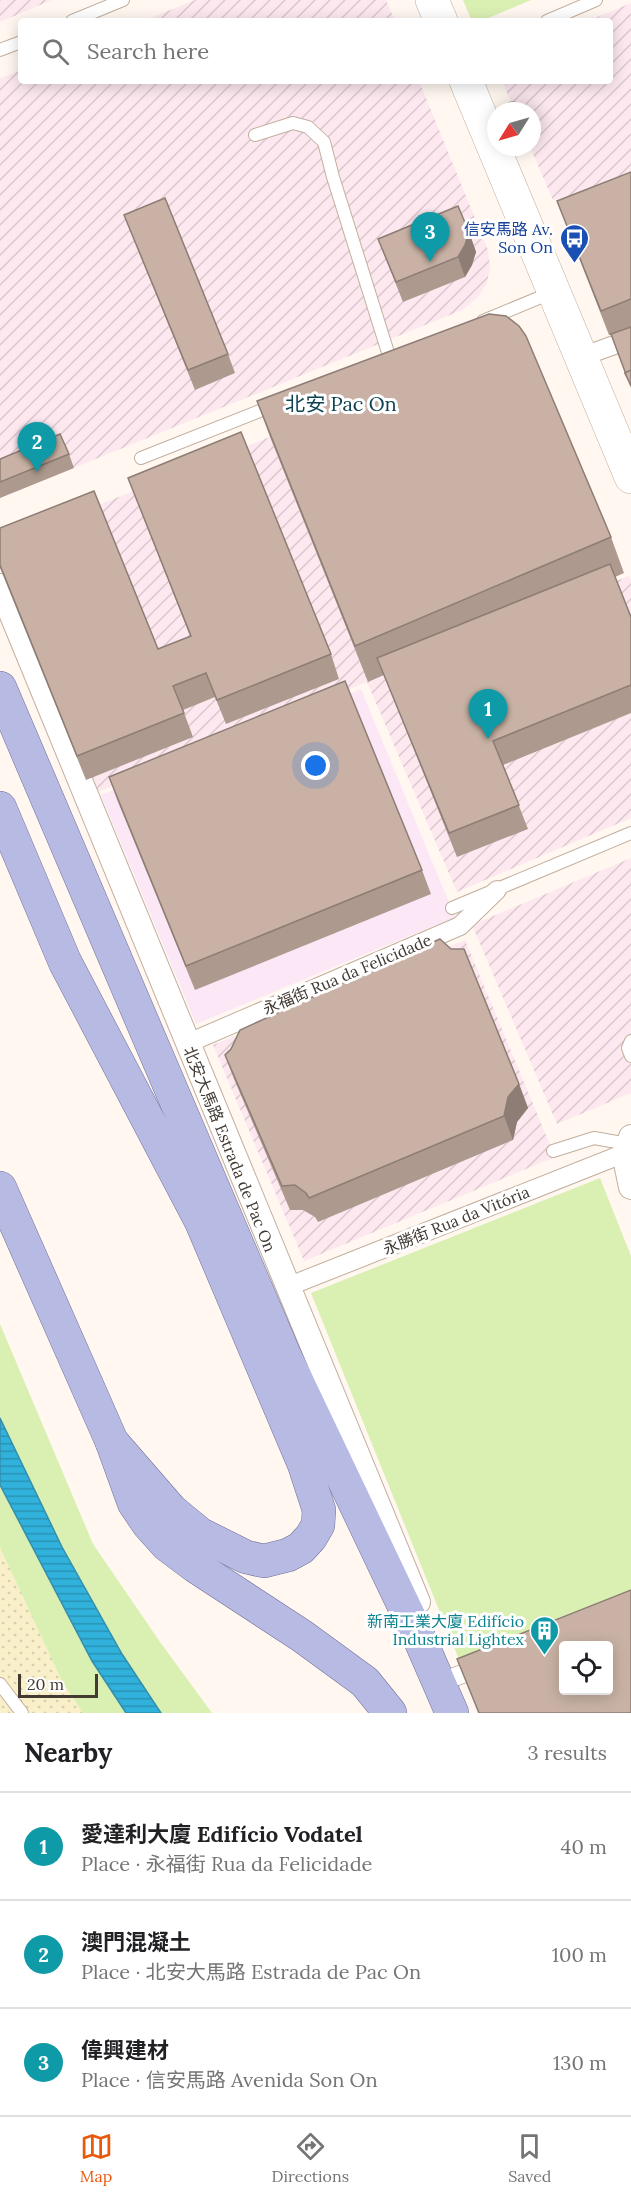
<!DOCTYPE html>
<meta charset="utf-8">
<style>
body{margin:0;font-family:Lora,"Noto Sans SC",serif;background:#f6f6f6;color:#202124}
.controls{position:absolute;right:18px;bottom:18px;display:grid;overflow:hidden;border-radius:6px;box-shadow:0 3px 15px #0003}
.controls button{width:54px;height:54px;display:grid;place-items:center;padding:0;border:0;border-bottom:2px solid #e0e0e0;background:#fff;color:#202124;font:30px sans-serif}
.compass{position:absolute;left:487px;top:102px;width:54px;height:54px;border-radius:50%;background:#fff;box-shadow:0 3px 15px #0003;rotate:233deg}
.scale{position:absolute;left:18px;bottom:15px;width:80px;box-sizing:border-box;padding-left:6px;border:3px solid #423a33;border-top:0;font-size:16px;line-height:21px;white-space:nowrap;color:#423a33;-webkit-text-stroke:4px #fff;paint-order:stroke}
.you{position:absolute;left:316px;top:766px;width:21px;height:21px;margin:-15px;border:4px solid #fff;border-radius:50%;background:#1a73e8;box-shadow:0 0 0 9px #1a73e833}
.badge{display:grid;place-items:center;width:39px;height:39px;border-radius:50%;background:#ea580c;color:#fff;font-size:20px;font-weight:700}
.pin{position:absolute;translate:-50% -50px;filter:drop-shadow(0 2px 3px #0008)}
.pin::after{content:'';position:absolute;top:32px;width:21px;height:18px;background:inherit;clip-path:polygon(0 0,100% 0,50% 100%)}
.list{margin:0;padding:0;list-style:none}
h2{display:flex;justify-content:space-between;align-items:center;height:78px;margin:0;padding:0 24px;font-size:26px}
h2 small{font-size:20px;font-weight:400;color:#757577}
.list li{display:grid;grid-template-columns:39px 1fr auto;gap:18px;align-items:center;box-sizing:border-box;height:108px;padding:0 24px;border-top:2px solid #e0e0e0}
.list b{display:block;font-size:22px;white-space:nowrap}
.list p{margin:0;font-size:20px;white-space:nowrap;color:#757577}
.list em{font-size:20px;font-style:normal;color:#757577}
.icon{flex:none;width:33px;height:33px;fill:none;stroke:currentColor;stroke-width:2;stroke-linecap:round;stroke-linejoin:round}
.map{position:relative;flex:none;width:631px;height:1713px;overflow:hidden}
.search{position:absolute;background:#fff;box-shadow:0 3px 15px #0003;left:18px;right:18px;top:18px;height:66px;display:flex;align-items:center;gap:15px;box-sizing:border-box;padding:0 21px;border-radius:6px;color:#757577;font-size:22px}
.sheet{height:402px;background:#fff}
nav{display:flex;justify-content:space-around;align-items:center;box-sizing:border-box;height:84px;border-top:2px solid #e0e0e0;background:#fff;font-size:16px;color:#757577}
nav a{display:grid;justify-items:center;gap:3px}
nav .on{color:#ea580c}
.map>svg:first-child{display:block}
</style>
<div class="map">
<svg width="631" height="1713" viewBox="0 0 631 1713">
<defs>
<pattern id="industrial-furrows" width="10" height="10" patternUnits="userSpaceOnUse" patternTransform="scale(1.5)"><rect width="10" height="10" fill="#fde8f0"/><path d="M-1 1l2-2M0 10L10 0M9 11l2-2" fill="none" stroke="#dac8ce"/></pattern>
<pattern id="sand-dots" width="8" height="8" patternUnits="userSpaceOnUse" patternTransform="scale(1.5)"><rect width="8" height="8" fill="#f9efc9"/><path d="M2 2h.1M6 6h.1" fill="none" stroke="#d7cead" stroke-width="1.8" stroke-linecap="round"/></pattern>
<pattern id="water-rules" width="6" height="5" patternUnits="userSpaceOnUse" patternTransform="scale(1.5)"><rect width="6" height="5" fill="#30b2dd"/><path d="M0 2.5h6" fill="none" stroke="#2a92b4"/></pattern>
</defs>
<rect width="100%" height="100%" fill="#fff7f0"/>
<path fill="#fce7f7" d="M361,689L455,917L196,1024L101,795Z"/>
<g fill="url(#industrial-furrows)">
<path d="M0,0H52L0,22Z"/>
<path d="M195,0H386L395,21H143Z"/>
<path d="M631,3V184L553,200L530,147H532V111H515L502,81H610V21H588Z"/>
<path d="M21,70V81H419L488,250L490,267L487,283L478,297L462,310L0,498V78Z"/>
<path d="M270,437L368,682L499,626L629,576L631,580V818L457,892L367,682L98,792L0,551V544Z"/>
<path d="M631,858V1093L557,1124L472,925Z"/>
<path d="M465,940L555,1157L304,1261L213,1045Z"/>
</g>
<g fill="#daf0b3">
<path d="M463,0H531L481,21H472Z"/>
<path d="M600,1178L631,1256V1594L460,1662L311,1293Z"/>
<path d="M0,1324L93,1544L160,1642L212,1713H43L0,1649Z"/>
</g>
<path fill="url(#sand-dots)" d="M0,1547L62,1681L83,1713H0Z"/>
<path fill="url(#water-rules)" stroke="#358eaa" stroke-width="1.5" d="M0,1418L62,1547L122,1654L161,1713H126L92,1661L0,1485Z"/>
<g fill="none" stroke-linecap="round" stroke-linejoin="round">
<defs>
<g id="service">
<path d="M72,21L123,0"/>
<path d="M547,21L596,0"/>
<path d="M0,50L21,42"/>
<path d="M506,111L513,108"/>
<path d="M255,135L293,123L308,127L324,142L333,177L390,359"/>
<path d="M483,321L553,292"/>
<path d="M141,458L275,405"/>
<path d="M452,908L631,833"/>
<path d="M631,1041L628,1048L631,1056"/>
<path d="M553,1151L594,1138L628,1144"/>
<path d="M0,1684L22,1713"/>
</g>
<g id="pedestrian">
<path d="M581,357L631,339"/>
<path d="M186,1044L460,926L497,890"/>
<path d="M287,1287L625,1153"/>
<path d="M449,1679L473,1670"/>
</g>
<g id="minor">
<path d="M0,586L418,1602"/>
<path d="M631,1137L625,1158L631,1187"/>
</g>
<g id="secondary">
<path d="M432,0L441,21"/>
<path d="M466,81L631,477"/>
</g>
<g id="primary">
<path d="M0,688L284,1354L422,1644L452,1713"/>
<path d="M0,808L65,962L201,1221L304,1464L319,1510L318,1525L311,1537L301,1548L288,1555L264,1561L246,1557L200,1534L171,1510L112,1442"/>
<path d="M0,1188L112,1442L134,1503L149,1525L167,1545L195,1566L302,1636L365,1682L390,1713"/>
</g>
</defs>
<use href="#service" stroke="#c2af9e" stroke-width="14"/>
<use href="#pedestrian" stroke="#c2af9e" stroke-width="20"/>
<use href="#minor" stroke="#c2af9e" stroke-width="26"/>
<use href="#secondary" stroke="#c2af9e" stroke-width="34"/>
<use href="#primary" stroke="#6f709a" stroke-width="34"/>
<use href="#service" stroke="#fff" stroke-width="12"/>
<use href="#pedestrian" stroke="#fff" stroke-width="18"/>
<use href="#minor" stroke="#fff" stroke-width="24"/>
<use href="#secondary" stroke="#fff" stroke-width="33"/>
<use href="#primary" stroke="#b7bbe4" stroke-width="33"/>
</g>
<g fill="#ad998e">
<path d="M631,172V388L611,335H609L557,201Z"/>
<path d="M124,215L228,354L235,373L195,390Z"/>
<path d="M469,232L476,252L472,265L465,277L403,302L378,239Z"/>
<path d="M257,401L611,537L624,573L615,577L631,617V713L503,765L528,829L457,857L384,675L368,682L270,437Z"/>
<path d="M69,454L74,468L0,498V459Z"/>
<path d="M128,478L331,654L339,679L226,724L215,697L183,710L193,737L86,780L0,568V528L158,649L190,636Z"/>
<path d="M109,777L422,870L431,894L195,990L118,802Z"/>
<path d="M225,1055L519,1084L528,1108L517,1122L513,1140L318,1222L315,1217L303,1210H290L234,1079Z"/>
</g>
<g fill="#8d7d74">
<path d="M469,232L476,252L472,265L465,277L458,257Z"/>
<path d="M519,1084L528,1108L517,1122L513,1140L504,1116L508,1097Z"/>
</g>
<g fill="#c9b2a5" stroke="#8d7d74" stroke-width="1.5" fill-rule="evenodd">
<path d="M631,172V299L601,311L557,201Z"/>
<path d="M165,198L228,354L188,370L124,215Z"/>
<path d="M458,206L469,232L465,245L458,257L396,282L378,239Z"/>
<path d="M489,314L506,316L519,326L526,336L611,537L355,646L257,401Z"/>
<path d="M631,327V370L625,373L627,377L611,334Z"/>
<path d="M631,370V386L625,373Z"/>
<path d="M241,432L331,654L217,700L206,673L173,686L184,713L77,756L0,565V528L94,491L158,649L191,636L128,478Z"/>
<path d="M60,434L69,454L0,482V459Z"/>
<path d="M610,564L631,617V685L493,741L519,805L449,833L377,658Z"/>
<path d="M345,681L422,870L186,966L109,777Z"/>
<path d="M440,939L451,949H464L519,1084L508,1097L504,1116L309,1198L306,1193L295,1185L282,1186L225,1055L231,1049L240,1030Z"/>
<path d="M631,1590V1713H479L457,1659ZM564,1646H609V1690H564Z"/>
</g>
<defs>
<symbol id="bus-pin" viewBox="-11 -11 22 30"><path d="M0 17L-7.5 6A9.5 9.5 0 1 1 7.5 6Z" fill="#1a4fb4" stroke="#fff"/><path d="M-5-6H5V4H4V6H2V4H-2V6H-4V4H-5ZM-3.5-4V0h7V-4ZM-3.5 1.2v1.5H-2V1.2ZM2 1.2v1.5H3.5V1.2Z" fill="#fff"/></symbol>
<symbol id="building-pin" viewBox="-11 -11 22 30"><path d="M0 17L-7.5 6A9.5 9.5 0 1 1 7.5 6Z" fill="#0f9aa8" stroke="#fff"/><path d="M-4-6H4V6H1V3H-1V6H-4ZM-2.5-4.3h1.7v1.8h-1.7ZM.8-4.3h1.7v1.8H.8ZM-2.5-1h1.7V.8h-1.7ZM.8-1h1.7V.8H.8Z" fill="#fff"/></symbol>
</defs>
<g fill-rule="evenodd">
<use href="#bus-pin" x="558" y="222" width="33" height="45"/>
<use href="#building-pin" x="528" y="1614" width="33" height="45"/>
</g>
<g text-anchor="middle" stroke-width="6" stroke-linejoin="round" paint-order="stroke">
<g font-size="16" fill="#164399" stroke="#fff" text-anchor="end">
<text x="553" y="235">信安馬路 Av.<tspan x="553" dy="18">Son On</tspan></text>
</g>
<g font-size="16" fill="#423a33" stroke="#fff">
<text transform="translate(347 974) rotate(-23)" y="6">永福街 Rua da Felicidade</text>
<text transform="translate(230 1149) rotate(68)" y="6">北安大馬路 Estrada de Pac On</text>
<text transform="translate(456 1220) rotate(-22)" y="6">永勝街 Rua da Vitória</text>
</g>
<g font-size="16" fill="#0d838f" stroke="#fff" text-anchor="end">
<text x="524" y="1627">新南工業大廈 Edifício<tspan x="524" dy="18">Industrial Lightex</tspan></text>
</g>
<g font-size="20" fill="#0c4252" stroke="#fff">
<text x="341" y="411">北安 Pac On</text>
</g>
</g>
</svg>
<div class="controls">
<button><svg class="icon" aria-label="locate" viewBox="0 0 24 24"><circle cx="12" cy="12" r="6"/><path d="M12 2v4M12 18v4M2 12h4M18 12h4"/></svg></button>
</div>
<svg class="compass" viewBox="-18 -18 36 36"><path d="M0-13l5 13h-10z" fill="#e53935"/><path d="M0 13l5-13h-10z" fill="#757577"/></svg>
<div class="scale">20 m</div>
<div class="you"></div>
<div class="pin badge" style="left:488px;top:739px;background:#0f9aa8">1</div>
<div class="pin badge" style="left:37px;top:472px;background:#0f9aa8">2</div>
<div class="pin badge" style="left:430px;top:262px;background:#0f9aa8">3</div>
<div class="search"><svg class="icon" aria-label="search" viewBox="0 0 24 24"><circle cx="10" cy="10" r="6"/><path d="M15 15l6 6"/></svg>Search here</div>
</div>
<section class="sheet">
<h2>Nearby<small>3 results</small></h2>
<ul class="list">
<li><span class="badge" style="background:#0f9aa8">1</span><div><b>愛達利大廈 Edifício Vodatel</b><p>Place · 永福街 Rua da Felicidade</p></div><em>40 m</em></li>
<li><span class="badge" style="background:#0f9aa8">2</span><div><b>澳門混凝土</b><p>Place · 北安大馬路 Estrada de Pac On</p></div><em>100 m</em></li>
<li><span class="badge" style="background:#0f9aa8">3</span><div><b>偉興建材</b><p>Place · 信安馬路 Avenida Son On</p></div><em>130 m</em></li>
</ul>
</section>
<nav>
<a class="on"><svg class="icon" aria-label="map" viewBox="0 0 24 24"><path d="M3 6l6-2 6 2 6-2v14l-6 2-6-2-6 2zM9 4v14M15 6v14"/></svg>Map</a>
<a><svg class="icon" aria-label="directions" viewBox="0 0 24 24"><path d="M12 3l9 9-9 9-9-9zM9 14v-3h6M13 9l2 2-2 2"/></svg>Directions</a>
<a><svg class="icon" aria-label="saved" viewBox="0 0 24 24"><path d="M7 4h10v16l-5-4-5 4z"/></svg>Saved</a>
</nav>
